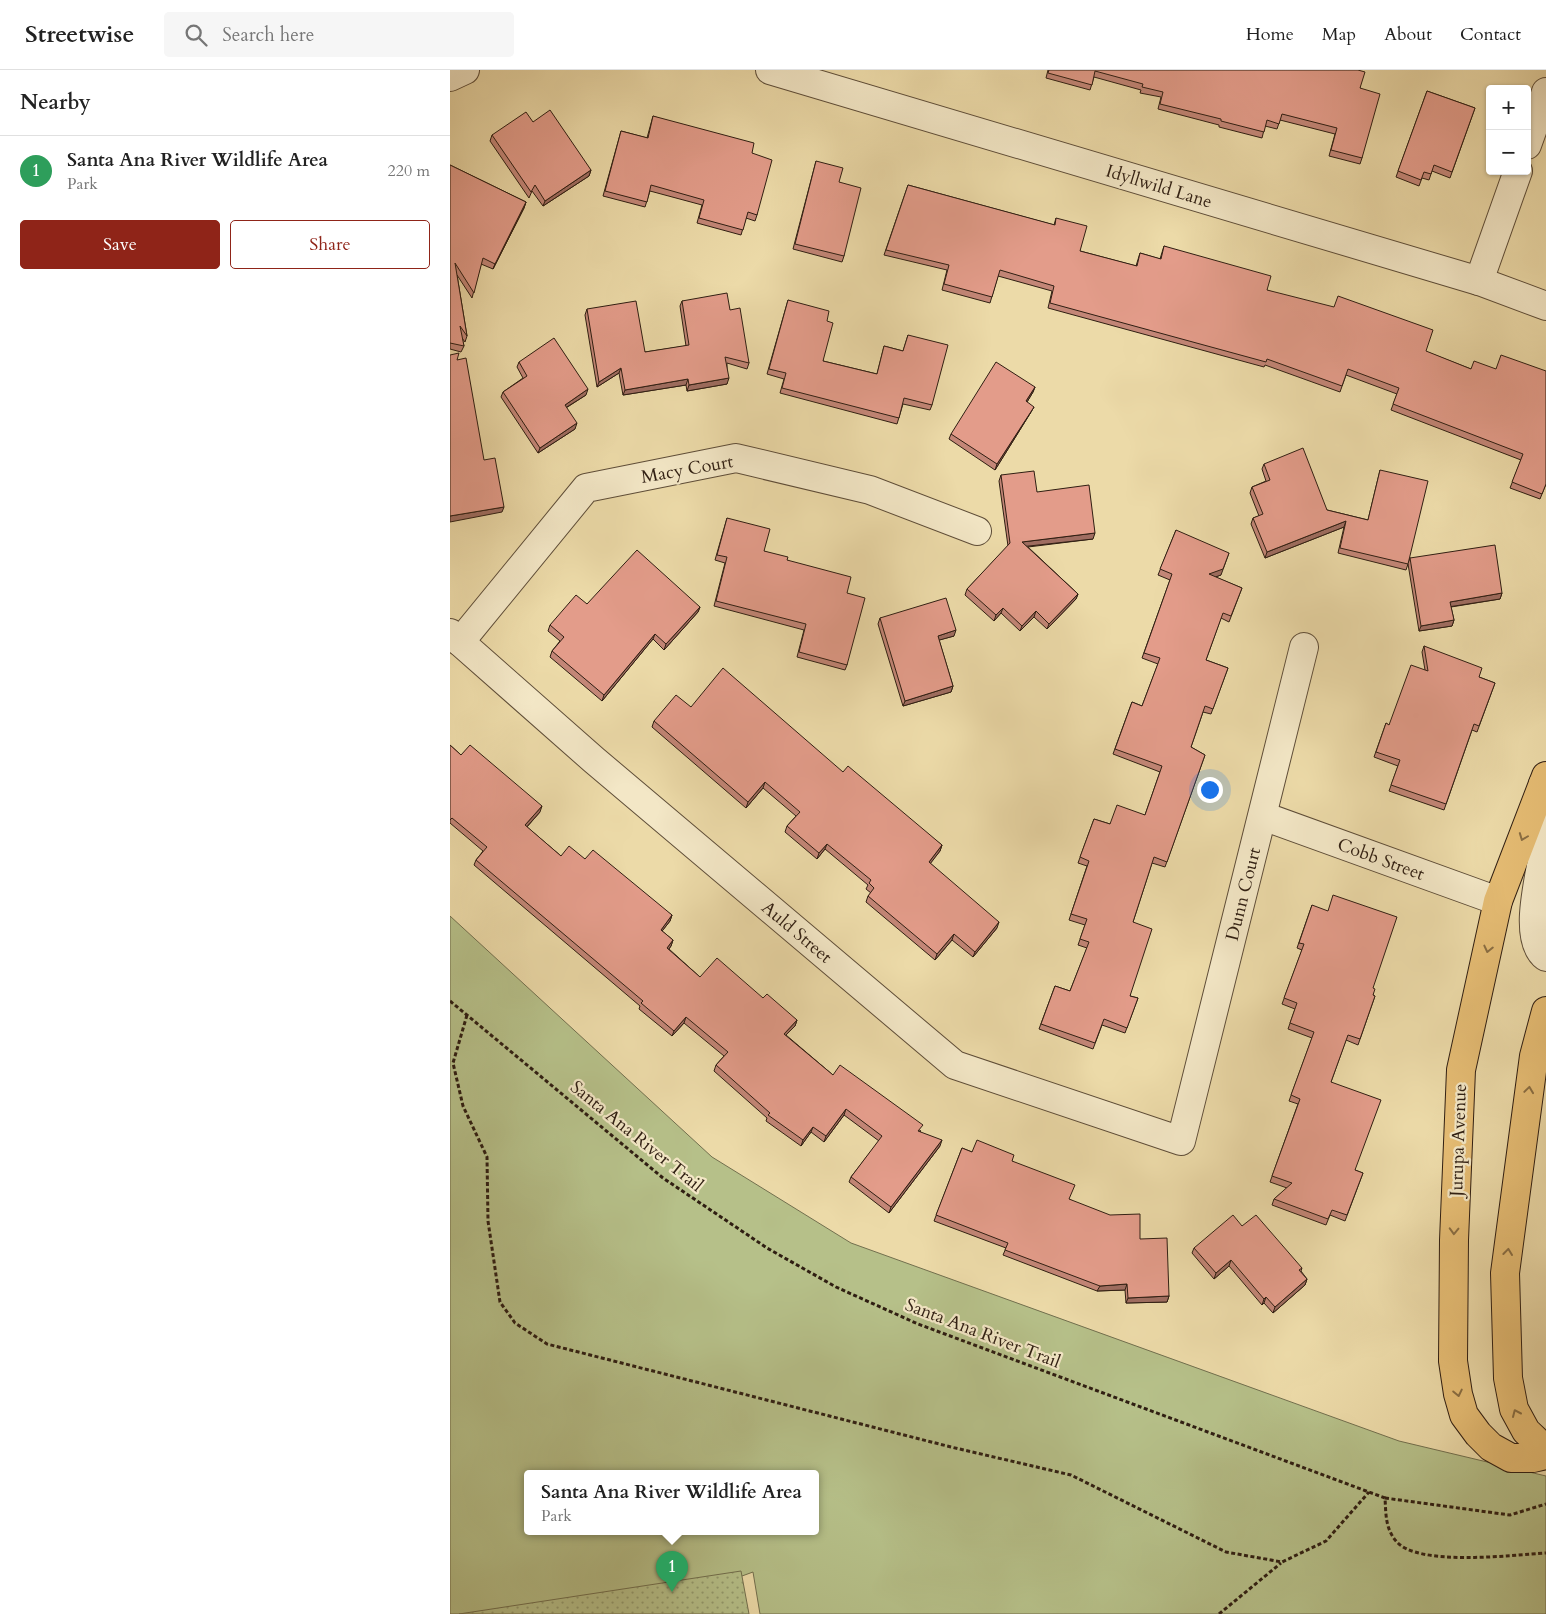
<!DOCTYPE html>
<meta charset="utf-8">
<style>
body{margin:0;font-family:Cardo,serif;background:#f6f6f6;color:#222}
.controls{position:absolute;right:15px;top:15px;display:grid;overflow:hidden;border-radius:5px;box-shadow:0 1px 4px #0004}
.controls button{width:45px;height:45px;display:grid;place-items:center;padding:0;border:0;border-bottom:1px solid #e0e0e0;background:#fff;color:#222;font:25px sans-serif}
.you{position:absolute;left:759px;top:719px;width:18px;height:18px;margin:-12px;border:4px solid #fff;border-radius:50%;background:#1a73e8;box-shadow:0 0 0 8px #1a73e833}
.badge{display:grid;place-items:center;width:32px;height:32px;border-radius:50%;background:#8f2418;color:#fff;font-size:16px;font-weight:700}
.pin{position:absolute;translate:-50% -41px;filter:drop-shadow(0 1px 2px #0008)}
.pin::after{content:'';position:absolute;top:26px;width:18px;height:15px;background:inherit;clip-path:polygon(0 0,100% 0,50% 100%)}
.popup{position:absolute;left:74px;top:1400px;width:295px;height:65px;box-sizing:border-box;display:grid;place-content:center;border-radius:5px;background:#fff;filter:drop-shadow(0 1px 4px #0005);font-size:16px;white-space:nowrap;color:#767676}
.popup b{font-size:19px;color:#222}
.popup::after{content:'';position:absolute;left:50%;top:100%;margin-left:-10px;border:10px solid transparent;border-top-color:#fff}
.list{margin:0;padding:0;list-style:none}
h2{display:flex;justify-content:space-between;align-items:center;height:65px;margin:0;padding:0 20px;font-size:21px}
h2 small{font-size:16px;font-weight:400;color:#767676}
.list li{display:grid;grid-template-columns:32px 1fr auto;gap:15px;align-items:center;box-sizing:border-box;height:70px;padding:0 20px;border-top:1px solid #e0e0e0}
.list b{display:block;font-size:19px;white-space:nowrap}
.list p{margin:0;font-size:16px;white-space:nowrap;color:#767676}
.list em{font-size:16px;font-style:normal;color:#767676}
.actions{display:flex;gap:10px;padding:15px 20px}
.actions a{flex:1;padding:11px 0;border:1px solid #8f2418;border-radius:5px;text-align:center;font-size:18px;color:#8f2418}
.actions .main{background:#8f2418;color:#fff}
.icon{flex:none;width:28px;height:28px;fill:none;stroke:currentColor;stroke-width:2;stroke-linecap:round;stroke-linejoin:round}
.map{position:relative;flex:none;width:1096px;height:1544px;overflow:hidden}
header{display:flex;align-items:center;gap:30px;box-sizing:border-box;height:70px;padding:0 25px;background:#fff;border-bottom:1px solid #e0e0e0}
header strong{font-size:24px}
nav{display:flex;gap:28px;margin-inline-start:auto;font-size:18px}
.search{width:350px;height:45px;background:#f6f6f6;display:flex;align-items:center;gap:12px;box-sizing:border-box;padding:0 18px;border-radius:5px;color:#767676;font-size:19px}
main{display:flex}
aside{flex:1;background:#fff}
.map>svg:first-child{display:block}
</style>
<header>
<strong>Streetwise</strong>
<div class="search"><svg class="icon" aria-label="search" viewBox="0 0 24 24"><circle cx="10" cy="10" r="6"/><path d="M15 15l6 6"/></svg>Search here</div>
<nav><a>Home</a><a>Map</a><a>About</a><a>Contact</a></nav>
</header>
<main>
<aside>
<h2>Nearby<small></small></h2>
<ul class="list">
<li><span class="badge" style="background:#2e9e5b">1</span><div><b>Santa Ana River Wildlife Area</b><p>Park</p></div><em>220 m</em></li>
</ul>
<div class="actions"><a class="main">Save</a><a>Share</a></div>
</aside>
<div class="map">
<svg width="1096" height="1544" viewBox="0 0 1096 1544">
<defs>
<pattern id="park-dots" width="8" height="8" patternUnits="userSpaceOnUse" patternTransform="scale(1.25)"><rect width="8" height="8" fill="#b6c089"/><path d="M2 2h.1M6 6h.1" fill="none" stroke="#949b6f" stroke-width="1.8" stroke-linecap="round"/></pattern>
</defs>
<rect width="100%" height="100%" fill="#ecdaa8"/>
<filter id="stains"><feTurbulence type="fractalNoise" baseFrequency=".004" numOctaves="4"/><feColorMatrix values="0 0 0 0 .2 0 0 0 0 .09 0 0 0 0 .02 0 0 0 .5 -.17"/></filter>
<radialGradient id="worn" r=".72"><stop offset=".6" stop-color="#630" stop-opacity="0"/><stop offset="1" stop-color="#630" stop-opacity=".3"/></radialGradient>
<path fill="#b6c089" stroke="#726f4e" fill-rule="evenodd" d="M0,846L262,1087L401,1173L949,1371L1096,1406V1544H310L303,1502L281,1510L75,1544H0ZM78,1403H366V1461H78Z"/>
<path fill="url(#park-dots)" stroke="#726f4e" d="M291,1501L299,1544H9Z"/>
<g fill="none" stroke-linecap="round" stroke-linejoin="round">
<defs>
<g id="minor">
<path d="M320,0L1029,211L1096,236"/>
<path d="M0,7L15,0"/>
<path d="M1077,75L1096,22"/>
<path d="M1029,211L1068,101"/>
<path d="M0,563L144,690L505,995L731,1071L854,577"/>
<path d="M10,572L136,418L286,388L420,420L527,461"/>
<path d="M1093,714C1094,730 1096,747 1096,764C1095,791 1069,867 1096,887"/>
<path d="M813,746L1048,831"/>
</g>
<g id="major">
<path d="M1096,706L1048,831L1011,1000L1004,1170L1003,1291L1008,1324L1014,1345L1028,1364L1041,1377L1061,1388H1083L1096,1385"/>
<path d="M1096,941L1084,986L1055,1203L1058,1308L1064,1339L1076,1361L1096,1380"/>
</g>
</defs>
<use href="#minor" stroke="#5e4d38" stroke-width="30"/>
<use href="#major" stroke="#2f1e12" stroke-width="30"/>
<g stroke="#2f1e12" stroke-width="3" stroke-dasharray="4 2.5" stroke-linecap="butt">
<path d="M0,931L213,1108L317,1178L386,1217L468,1254L935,1428C936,1443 935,1458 946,1471C967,1497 1063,1485 1096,1483"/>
<path d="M17,945L3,993L13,1036L37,1087L38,1151L50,1232L65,1253L97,1274L501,1377L621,1405L776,1482L832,1492L876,1471L919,1422"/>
<path d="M935,1428L1060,1445L1096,1434"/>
<path d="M769,1544L831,1493"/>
</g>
<use href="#minor" stroke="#f3e7c6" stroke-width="28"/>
<use href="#major" stroke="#e6bd74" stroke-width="28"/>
</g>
<g fill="#c38677" stroke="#2f1e12">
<path d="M598,0H908L910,18L912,88L910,94L879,86L885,64L830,50L827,59L815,56L812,68L769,57V55L708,39L711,27L690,23L691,20L644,7L640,20L596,8Z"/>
<path d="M977,21L1025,38L1000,108L982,101L979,110L972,108L969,116L946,107Z"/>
<path d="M203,46L302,83L307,145L305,151L296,148L291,165L247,153L252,135L200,121L195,137L153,126L171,61L197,68Z"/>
<path d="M83,52L141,100L139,106L93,136L82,121L79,128L40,71L42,65Z"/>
<path d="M366,91L389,112L394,186L392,192L343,179Z"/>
<path d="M0,95L76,132L74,138L43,199L31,194L22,228L7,205L17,266L15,272L12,268L14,276L11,282L0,279Z"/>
<path d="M458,115L604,155L606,148L630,181L686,196L690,183L710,189L714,176L817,220L1021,299L1096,414L1090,429L1060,418L1071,390L941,340L947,324L896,305L890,322L815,295L814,297L598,238L602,221L548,206L540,233L492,220L497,200L434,185Z"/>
<path d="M338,230L377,251L373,291L427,304L434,276L453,281L458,265L482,335L480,340L453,334L447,354L330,323L334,309L317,304Z"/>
<path d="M232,231L280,240L299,293L297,299L277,293V314L237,321L236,315L173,325L169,303L147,317L135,245L137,239L195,282L236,276L230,236Z"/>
<path d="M69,292L136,325L116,338L125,359L88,383L51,327L53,322L73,308L67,297Z"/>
<path d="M585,317L583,322L577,332L581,342L545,400L499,369L501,364Z"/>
<path d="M814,394L877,440L918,450L930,400L958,493L960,488L1052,523L1050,529L1001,537L1004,550L1002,556L969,561L958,494L956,500L888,483L894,457L815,488L801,454L803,448L809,446L800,423L802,417L816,411L812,399Z"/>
<path d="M551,405L587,422L643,469L578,477L628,524L626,529L597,559L584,547L570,561L551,543L544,551L515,525L517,519L558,476L549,411Z"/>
<path d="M277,448L314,481L337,490L397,523V595L395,600L347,587L354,560L264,536L275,493L265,490Z"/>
<path d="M726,460L771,505L765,507L792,518L779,552L771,548L756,590L778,598L761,644L753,642L741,677L755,685L715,797L702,793L683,852L680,926L688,928L675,963L652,955L643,979L589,959L605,916L620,921L637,878L628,875L635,855L619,850L637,796L628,793L644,749L660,754L695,745L710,702L663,684L682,632L692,636L708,594L692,588L720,510L708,505Z"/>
<path d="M137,534L250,537L248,542L214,580L203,569L152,631L100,587L102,581L110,571L98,561L100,555Z"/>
<path d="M430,548L504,566L489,570L503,616L501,622L453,636L428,554Z"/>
<path d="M974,576L1029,607L1045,613L1027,662L1022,660L994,740L939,721L948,696L924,687L936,653L939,655L975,600L972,582Z"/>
<path d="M241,637L393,702L492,775L490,781L480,793L547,858L523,887L502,870L485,890L416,832L418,826L421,823L416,819L418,815L375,779L367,789L335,762L337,756L346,746L313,718L296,738L202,657L204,651Z"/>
<path d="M0,675L11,685L90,742L77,757L111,786L135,789L222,845L220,851L212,861L223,870L221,876L219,879L250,907L313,928L347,950L345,956L336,965L383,1005L471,1061L470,1062L490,1076L439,1143L399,1112L401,1107L429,1071L394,1045L374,1072L361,1062L351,1076L316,1051L317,1048L264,1001L266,995L274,986L234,953L222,966L189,939L190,936L24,795L26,790L33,781L0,753Z"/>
<path d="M862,835L923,918V925L925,926L908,975L896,970L881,1012L905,1100L913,1103L895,1151L880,1145L876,1155L822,1135L824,1129L837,1118L820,1112L848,1034L839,1031L862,968L838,959L845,939L832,934L852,880L847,878Z"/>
<path d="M512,1078L522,1082L562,1091L619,1129L690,1169L719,1226L717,1232L676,1233L675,1220L647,1221L553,1185L556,1178L484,1151Z"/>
<path d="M792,1156L852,1198L851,1201L857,1209L855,1215L823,1243L814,1233L812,1235L779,1196L764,1209L742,1183L744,1178Z"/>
</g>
<g fill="#9f6d61" stroke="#2f1e12">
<path d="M141,100L139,106L93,136L95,131Z"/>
<path d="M76,132L74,138L43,199L45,194Z"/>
<path d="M171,298L169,303L147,317L149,312Z"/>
<path d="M279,308L277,314L237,321L239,315Z"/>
<path d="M238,309L236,315L173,325L175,320Z"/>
<path d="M585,317L583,322L574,337L576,331Z"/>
<path d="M138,319L136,325L112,340L115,335Z"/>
<path d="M584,337L581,342L545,400L547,394Z"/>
<path d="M127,353L125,359L88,383L90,378Z"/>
<path d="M54,437L52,442L0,452V446Z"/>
<path d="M896,451L894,457L815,488L817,482Z"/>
<path d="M645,463L643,469L570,477L572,472Z"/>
<path d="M779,483L771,505L757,510L759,504Z"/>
<path d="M1052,523L1050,529L998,537L1000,532Z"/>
<path d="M628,524L626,529L597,559L599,554Z"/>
<path d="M250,537L248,542L214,580L216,574Z"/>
<path d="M553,538L551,543L544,551L546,545Z"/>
<path d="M586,541L584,547L570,561L572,556Z"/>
<path d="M1004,550L1002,556L969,561L971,556Z"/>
<path d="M506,560L504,566L486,571L488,566Z"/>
<path d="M205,564L203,569L152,631L154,625Z"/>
<path d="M503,616L501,622L453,636L455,631Z"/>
<path d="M315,712L313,718L296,738L298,732Z"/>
<path d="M92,736L90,742L73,761L75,755Z"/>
<path d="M377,774L375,779L367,789L369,783Z"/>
<path d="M492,775L490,781L477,798L479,792Z"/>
<path d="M222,845L220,851L209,865L211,860Z"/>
<path d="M549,852L547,858L523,887L525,882Z"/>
<path d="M504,864L502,870L485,890L487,884Z"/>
<path d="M223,870L221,876L215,884L217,878Z"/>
<path d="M236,947L234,953L222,966L224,961Z"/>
<path d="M347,950L345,956L332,969L334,964Z"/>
<path d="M396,1039L394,1045L374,1072L376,1066Z"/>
<path d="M363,1057L361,1062L351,1076L353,1070Z"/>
<path d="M492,1070L490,1076L439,1143L441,1137Z"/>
<path d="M781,1190L779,1196L764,1209L766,1203Z"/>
<path d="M857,1209L855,1215L823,1243L825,1237Z"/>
<path d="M677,1214L675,1220L647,1221L650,1216Z"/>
<path d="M719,1226L717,1232L676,1233L678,1228Z"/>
<path d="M816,1227L814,1233L812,1235L814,1229Z"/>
</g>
<g fill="#e39c8a" stroke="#2f1e12">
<path d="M599,0H908L915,2L910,18L930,24L912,88L881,80L887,58L832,44L829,54L817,50L814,62L771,51V49L710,34L713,22L692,17L693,14L645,1L642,15L598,3Z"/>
<path d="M977,21L1025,38L1002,102L984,95L981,104L974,102L971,110L948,101Z"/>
<path d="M100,40L141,100L95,131L85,115L81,122L42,65L76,42L83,52Z"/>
<path d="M203,46L304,73L302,83L322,90L307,145L298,142L293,160L249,148L254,130L201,115L197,132L155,121L171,61L198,68Z"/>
<path d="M366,91L393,98L389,112L411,118L394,186L345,174Z"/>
<path d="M0,95L76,132L45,194L33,188L24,223L5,193L17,266L10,256L14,276L0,273Z"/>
<path d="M458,115L605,155L606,148L637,156L630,181L687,196L690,183L711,189L714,176L821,206L817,220L884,237L888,226L983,260L976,281L1021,299L1024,291L1046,299L1051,285L1096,301V414L1092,424L1062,412L1073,384L943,334L949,318L898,299L892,316L817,289L816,292L600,233L604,216L550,200L542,227L494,214L499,195L436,180Z"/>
<path d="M277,223L280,240L290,238L299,293L275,287L279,308L239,315L238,309L175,320L171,298L149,312L137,239L186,231L195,282L239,275L232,231Z"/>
<path d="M338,230L379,241L377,251L383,253L373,291L427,304L434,276L453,281L458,265L498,275L482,335L454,328L449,348L332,318L336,303L319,299Z"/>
<path d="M104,268L138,319L115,335L127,353L90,378L53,322L77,306L69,292Z"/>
<path d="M9,283L7,290L16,288L34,390L45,388L54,437L0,446V285Z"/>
<path d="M546,292L585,317L576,331L584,337L547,394L501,364Z"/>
<path d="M853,378L877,440L918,450L930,400L978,411L958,494L890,478L896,451L817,482L803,448L813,444L802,417L820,410L814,394Z"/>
<path d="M584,401L587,422L639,415L645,463L572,472L628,524L599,554L586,541L572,556L553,538L546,545L517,519L560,473L551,405Z"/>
<path d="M277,448L320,459L314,481L338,487L337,490L401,507L397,523L415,528L397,595L349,582L356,554L266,531L277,487L267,485Z"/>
<path d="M726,460L779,483L773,499L759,504L792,518L781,546L773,543L756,590L778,598L763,639L755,636L741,677L755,685L717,792L704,787L683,852L702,859L680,926L688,928L677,958L654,949L645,973L591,954L605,916L620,921L639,872L630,869L637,849L621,844L639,791L630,787L644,749L660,754L667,735L695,745L712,696L665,679L682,632L692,636L710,588L694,583L722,504L710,499Z"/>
<path d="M1045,475L1052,523L1000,532L1004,550L971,556L960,488Z"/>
<path d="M187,480L250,537L216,574L205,564L154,625L102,581L114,567L100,555L126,525L137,534Z"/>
<path d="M496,528L506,560L488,566L503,616L455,631L430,548Z"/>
<path d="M974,576L1032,598L1029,607L1045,613L1029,656L1024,654L996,734L941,715L950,690L926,682L936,653L939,655L961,595L978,601Z"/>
<path d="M273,598L393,702L398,696L492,775L479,792L549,852L525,882L504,864L487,884L418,826L424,818L419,813L421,810L377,774L369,783L337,756L350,742L315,712L298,732L204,651L226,625L241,637Z"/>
<path d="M0,675L11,685L20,675L92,736L75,755L111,786L119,776L135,789L143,780L222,845L211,860L223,870L217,878L250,907L267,888L313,928L317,924L347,950L334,964L383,1005L390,995L473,1055L468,1061L492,1070L441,1137L401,1107L432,1066L396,1039L376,1066L363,1057L353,1070L318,1045L320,1043L266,995L278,982L236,947L224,961L191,933L193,931L26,790L37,777L2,748L0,750Z"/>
<path d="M883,825L947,847L923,918L925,919L923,925L925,926L910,969L898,965L881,1012L931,1030L905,1100L913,1103L897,1145L882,1140L878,1149L824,1129L842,1113L822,1106L850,1029L841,1025L864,962L840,953L847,933L834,928L854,874L849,873L862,835L878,841Z"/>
<path d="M527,1070L564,1085L562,1091L625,1115L619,1129L660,1145L690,1144V1169L717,1168L719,1226L678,1228L677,1214L650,1216L555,1180L558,1173L486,1145L512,1078L522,1082Z"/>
<path d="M783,1145L792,1156L806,1145L852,1198L849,1200L857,1209L825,1237L816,1227L814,1229L781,1190L766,1203L744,1178Z"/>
</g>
<defs><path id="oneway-chevron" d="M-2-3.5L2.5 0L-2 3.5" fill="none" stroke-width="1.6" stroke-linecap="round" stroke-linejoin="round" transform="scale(1.25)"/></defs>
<g stroke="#8a6e43">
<use href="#oneway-chevron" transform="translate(1073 767) rotate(111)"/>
<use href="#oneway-chevron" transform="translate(1038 879) rotate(103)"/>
<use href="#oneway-chevron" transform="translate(1079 1020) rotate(-82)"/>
<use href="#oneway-chevron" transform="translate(1004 1161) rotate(92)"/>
<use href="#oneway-chevron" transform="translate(1058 1182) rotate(-83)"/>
<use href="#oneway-chevron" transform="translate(1008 1323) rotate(78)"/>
<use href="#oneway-chevron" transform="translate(1066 1343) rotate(-114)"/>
</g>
<g text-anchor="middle" stroke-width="4.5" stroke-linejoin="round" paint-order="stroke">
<g font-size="18" fill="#2f1e12" stroke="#f3e7c6">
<text transform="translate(709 116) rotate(17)" y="6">Idyllwild Lane</text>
<text transform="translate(237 399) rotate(-10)" y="6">Macy Court</text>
<text transform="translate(931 789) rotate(20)" y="6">Cobb Street</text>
<text transform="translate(793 824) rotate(-76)" y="6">Dunn Court</text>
<text transform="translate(347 862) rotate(40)" y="6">Auld Street</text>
<text transform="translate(187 1066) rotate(39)" y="6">Santa Ana River Trail</text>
<text transform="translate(1008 1070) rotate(-88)" y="6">Jurupa Avenue</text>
<text transform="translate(533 1263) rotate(21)" y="6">Santa Ana River Trail</text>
</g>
</g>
<rect width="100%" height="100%" filter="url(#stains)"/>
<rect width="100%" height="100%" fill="url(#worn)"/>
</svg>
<div class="controls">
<button>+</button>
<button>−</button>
</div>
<div class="you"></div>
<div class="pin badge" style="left:222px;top:1522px;background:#2e9e5b">1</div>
<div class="popup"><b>Santa Ana River Wildlife Area</b>Park</div>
</div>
</main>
